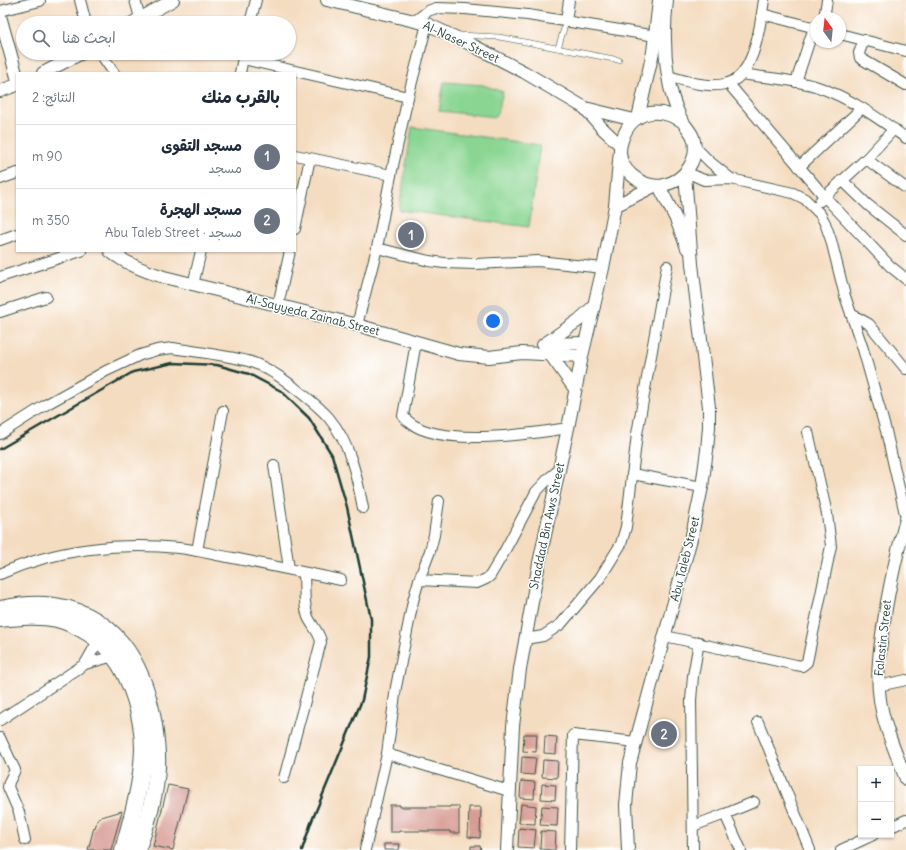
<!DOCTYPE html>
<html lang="ar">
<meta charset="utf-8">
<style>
body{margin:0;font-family:Delius,"Playpen Sans Arabic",sans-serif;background:#f2f2f3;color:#1f2937;direction:rtl}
.controls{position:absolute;right:12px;bottom:12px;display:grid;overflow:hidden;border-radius:0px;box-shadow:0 1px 3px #0004}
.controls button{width:36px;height:36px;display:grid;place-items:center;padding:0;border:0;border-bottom:1px solid #e0e1e3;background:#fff;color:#1f2937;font:20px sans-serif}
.compass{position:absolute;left:810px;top:12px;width:36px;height:36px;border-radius:50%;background:#fff;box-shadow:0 1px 3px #0004;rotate:345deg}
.you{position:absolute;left:493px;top:321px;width:14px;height:14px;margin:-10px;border:3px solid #fff;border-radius:50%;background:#1a73e8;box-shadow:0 0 0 6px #1a73e833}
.badge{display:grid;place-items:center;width:26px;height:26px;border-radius:50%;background:#1f6fb2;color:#fff;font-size:13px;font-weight:700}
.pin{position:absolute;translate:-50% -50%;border:2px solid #fff;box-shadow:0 1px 4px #0006}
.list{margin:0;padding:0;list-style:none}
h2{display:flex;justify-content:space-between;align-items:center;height:52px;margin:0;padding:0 16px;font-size:17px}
h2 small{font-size:13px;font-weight:400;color:#747a83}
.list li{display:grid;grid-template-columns:26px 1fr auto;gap:12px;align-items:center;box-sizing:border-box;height:64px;padding:0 16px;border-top:1px solid #e0e1e3}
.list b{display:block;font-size:15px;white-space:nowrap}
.list p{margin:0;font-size:13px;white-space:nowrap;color:#747a83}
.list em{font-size:13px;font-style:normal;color:#747a83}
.icon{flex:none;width:22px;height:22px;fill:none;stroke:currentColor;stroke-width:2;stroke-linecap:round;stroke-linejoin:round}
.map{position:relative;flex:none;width:906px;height:850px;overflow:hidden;direction:ltr}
.search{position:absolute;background:#fff;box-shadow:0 1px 3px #0004;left:16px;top:16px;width:280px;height:44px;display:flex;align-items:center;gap:10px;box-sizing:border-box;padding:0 14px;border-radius:22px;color:#747a83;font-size:15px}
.panel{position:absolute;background:#fff;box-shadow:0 1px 3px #0004;left:16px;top:72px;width:280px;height:180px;border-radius:0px;direction:rtl}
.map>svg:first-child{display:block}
</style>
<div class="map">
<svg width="906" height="850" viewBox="0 0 906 850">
<rect width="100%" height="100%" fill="#fff"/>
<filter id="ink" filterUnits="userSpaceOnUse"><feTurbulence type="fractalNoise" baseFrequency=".025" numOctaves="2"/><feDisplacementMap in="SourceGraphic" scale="8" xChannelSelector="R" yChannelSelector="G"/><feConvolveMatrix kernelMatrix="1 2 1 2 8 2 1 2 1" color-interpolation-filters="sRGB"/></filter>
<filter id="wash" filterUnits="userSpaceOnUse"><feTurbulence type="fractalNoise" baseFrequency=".012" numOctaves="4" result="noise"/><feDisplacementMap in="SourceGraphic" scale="16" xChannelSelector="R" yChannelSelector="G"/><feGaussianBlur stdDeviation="0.9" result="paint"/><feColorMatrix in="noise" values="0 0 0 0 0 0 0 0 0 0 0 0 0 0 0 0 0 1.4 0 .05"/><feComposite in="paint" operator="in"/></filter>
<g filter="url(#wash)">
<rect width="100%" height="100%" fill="#f4dcc0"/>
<g fill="#8ad592" stroke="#548963">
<path d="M444,82L483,85L503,92L496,117L439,111Z"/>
<path d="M412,127L540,145L529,227L399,210Z"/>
</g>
<g id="blocks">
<g fill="#d79c94">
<path d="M524,734H537L536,752L523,751Z"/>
<path d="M545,736L557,737L556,754L544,753Z"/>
<path d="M522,757L536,758L534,775L521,774Z"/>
<path d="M543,760L558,761L557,778L542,777Z"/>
<path d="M521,781L535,782L534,799L520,798Z"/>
<path d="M542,784L556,785L555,800L541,799Z"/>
<path d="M168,785L188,789L173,850L153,846Z"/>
<path d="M521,804L536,806L535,824L519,823Z"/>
<path d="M390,805H400V807H450V806H459V833H450V831H399V832H390Z"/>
<path d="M542,806L558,807L557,826L540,825Z"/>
<path d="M469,807H481L480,838L468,837Z"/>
<path d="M122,811L111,850H88L94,827L95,828L98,818Z"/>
<path d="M519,828L536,830L534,848L518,847Z"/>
<path d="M541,831L556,832L555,850L540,849Z"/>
<path d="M384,844H400L399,850H384Z"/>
<path d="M471,846H480L481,850H471Z"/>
</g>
</g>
</g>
<g filter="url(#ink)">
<use href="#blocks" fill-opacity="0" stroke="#3f5549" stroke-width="1"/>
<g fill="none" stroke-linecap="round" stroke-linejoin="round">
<defs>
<g id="service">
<path d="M458,35L499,37L619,60"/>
<path d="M558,48L566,22"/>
</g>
<g id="minor">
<path d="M80,0L86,23"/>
<path d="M135,0L140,18"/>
<path d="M0,11L40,1"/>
<path d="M762,14L816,28"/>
<path d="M824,18L827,0"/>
<path d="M415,21L428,11L436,8L465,9L528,15L662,37"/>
<path d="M566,22L569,0"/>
<path d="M250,23L256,0"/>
<path d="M840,34L906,51"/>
<path d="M864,40L859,53L860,58L906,85"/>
<path d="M100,53L114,73"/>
<path d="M243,59L408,97"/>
<path d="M240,73L244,53"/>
<path d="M742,74C766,78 791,79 815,86C849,97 878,118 906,138"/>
<path d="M668,76C685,81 706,88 725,84C755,78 760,25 764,0"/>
<path d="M796,82L814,27"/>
<path d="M728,83L825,197L890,266L906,279"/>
<path d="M695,147L710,162L731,179"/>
<path d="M295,155L391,175"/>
<path d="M866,159L906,188"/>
<path d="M799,167L862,108"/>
<path d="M686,172L704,180L731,179L793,193L805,199L820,214L825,223L831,240L845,296L863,349L886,431L906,518"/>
<path d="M0,179L17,173"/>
<path d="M842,180L868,205L906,235"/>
<path d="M820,201L866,159L894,129"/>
<path d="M295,229L310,158"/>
<path d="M0,240L17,234"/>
<path d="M377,248L429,261L444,263L476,264L538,261L603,268"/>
<path d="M0,277L81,251"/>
<path d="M193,285L201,251"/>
<path d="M278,305L290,251"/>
<path d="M0,312L46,297"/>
<path d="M851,314L869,324L906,369"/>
<path d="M357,325L377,248L391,175L408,97L427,24"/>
<path d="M416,342L403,416C429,450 531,434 568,428"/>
<path d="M0,434L47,404L106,371L140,355L157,350L173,348C197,352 224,355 248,361C265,366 281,377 295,388C307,398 319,406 329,418C350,443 357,477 363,508"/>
<path d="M274,465L289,569"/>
<path d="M632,474L702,487"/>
<path d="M197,551L223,411"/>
<path d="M0,574C55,549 119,542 179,548C197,550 215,555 233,558C269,565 305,573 341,580"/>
<path d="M419,580L477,583L486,579L490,576L503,554L536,492L549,478L558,471"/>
<path d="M665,636L796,665L802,666L807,662L831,546L827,514L808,432"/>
<path d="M525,639L543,636L561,624L600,578L621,544L626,527L637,434L667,266"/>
<path d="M85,664L98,641"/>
<path d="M878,686L906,680"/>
<path d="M0,720L85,664L114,656"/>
<path d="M758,722L810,850"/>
<path d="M0,738L15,770L9,782L8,787L19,812L25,840"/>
<path d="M387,754L509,791"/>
<path d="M284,778L321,642C320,633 312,626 308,617C303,604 305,587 304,573"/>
<path d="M725,814L754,802"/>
<path d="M693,826L725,814L741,850"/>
<path d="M891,827L906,820"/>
<path d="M365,850L387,754L396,687L413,601L419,580L430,551L434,535L439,501"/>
<path d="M570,850L573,735L636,742"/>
<path d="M693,850L691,700L693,676L699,642"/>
<path d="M841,850L873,835"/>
</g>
<g id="tertiary">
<path d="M327,0L427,24L470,44L524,72L585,108L634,120"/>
<path d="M667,0C664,25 664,51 668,76C670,91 675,106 681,119C685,126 690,130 693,137C700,159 685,180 664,185C641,190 615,167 621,144C629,112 655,105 682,121"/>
<path d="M0,16L17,77"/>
<path d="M132,23L173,0"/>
<path d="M43,73L82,53"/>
<path d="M0,91L17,85"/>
<path d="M585,108L601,127L620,145"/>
<path d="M638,118L653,52L659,1"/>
<path d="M659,186L676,219L687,248"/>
<path d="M615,206L654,186"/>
<path d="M110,251C126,264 144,271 164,277L357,325L459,354L489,357L522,353L582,356"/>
<path d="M545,344L584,343"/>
<path d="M543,345L579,320L594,306"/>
<path d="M550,354L575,389"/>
<path d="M906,519C897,553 889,586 884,621C880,647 876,674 880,700C884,727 896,753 906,779"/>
<path d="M507,850L513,726L520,669L539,563L568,428L582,356L603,268L615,206L620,150"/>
<path d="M628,850L626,805L630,763L692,535L702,487L707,450L709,427V407L692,264L685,174"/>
</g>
<g id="trunk">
<path d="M0,609C15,606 30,604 45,605C114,610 144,663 154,725C156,739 158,753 157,767C156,795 147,824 137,850"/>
<path d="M0,619C19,617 39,615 57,619C76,624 102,639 113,655C132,679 143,718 143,749C142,784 132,817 123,850"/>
</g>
</defs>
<use href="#service" stroke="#3f5549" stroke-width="6"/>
<use href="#minor" stroke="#3f5549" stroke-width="12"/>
<use href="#tertiary" stroke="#3f5549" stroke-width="14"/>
<use href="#trunk" stroke="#3f5549" stroke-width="18"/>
<use href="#service" stroke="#fff" stroke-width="5"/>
<use href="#minor" stroke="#fff" stroke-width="10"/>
<use href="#tertiary" stroke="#fff" stroke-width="12"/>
<use href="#trunk" stroke="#fff" stroke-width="16"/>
<path stroke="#1f3d34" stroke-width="2.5" d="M0,449L133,372L173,363L217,365L249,374L281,391L309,418L332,455L347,507L371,619V657L362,700L311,823L302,850"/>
</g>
</g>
<g text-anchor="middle" stroke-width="3" stroke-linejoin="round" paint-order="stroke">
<g font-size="12" fill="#1f3d34" stroke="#fff">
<text transform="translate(461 42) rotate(25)" y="4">Al-Naser Street</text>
<text transform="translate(313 315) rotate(14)" y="4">Al-Sayyeda Zainab Street</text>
<text transform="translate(547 526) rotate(-78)" y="4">Shaddad Bin Aws Street</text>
<text transform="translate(685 559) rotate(-76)" y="4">Abu Taleb Street</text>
<text transform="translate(883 638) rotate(-84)" y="4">Falastin Street</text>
</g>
</g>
</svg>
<div class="controls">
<button>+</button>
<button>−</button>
</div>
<svg class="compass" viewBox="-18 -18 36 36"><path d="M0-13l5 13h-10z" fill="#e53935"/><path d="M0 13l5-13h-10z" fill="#747a83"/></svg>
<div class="you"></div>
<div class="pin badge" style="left:411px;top:235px;background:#6b7280">1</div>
<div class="pin badge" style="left:664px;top:734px;background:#6b7280">2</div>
<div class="search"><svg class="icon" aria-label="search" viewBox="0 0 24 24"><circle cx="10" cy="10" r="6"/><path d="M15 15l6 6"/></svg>ابحث هنا</div>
<section class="panel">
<h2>بالقرب منك<small>النتائج: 2</small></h2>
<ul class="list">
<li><span class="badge" style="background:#6b7280">1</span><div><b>مسجد التقوى</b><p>مسجد</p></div><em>90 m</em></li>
<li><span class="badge" style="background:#6b7280">2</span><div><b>مسجد الهجرة</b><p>مسجد · Abu Taleb Street</p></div><em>350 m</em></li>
</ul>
</section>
</div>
